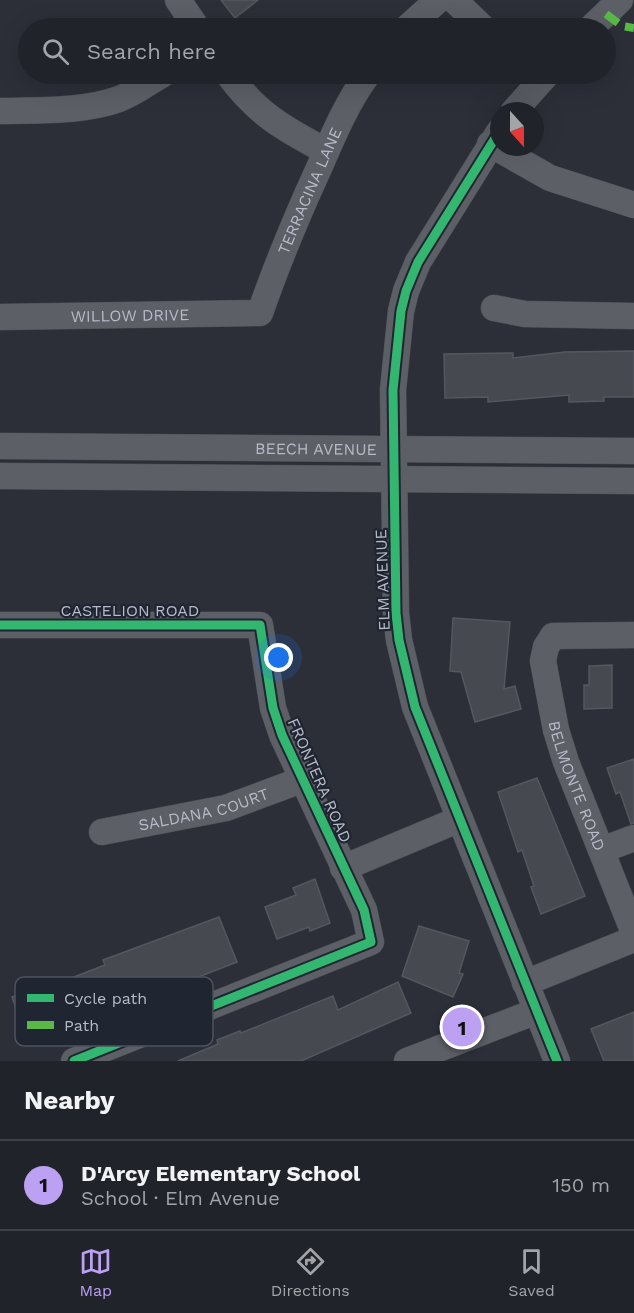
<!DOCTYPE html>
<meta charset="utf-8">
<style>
body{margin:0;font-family:"Work Sans",sans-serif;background:#2d2f36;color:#f1f3f6}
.compass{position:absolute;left:490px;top:102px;width:54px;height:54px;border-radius:50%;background:#21232a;box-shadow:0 6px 24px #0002;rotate:159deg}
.you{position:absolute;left:279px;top:658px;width:21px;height:21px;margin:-15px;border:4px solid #fff;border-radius:50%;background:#1a73e8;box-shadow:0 0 0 9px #1a73e833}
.badge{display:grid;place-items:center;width:39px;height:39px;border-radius:50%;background:#bca0f2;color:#111;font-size:20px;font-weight:700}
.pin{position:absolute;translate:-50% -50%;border:3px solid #fff;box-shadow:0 2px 6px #0006}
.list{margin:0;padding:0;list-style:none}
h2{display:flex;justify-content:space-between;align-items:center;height:78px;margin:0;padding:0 24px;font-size:26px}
h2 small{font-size:20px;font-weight:400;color:#a2a4a8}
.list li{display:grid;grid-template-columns:39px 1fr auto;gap:18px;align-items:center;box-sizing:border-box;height:90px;padding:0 24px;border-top:2px solid #3e4047}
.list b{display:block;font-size:22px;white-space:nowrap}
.list p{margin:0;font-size:20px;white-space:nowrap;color:#a2a4a8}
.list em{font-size:20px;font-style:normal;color:#a2a4a8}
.icon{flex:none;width:33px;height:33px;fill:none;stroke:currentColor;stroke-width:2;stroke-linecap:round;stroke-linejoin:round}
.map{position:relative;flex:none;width:634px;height:1061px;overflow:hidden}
.search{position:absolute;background:#21232a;box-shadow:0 6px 24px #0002;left:18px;right:18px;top:18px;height:66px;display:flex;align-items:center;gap:15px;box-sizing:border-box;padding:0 21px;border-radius:33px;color:#a2a4a8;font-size:22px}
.sheet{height:168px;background:#21232a}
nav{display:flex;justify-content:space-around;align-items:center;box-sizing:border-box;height:84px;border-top:2px solid #3e4047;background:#21232a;font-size:16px;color:#a2a4a8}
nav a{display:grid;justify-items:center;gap:3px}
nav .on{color:#bca0f2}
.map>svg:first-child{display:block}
</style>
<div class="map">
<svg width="634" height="1061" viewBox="0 0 634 1061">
<rect width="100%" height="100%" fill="#2c2f38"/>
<g fill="#464950" stroke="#54575f" stroke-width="1.5">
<path d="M221,0H258L235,18Z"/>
<path d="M634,351V397H604V401L569,402V395L488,402V397L445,398L444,354L513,353V358L565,352Z"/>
<path d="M453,618L510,622L504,689L515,686L521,709L475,722L461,672L450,671Z"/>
<path d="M612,665V708L584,709V685H589V666Z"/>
<path d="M634,759V823L631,824L620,792L616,794L607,768Z"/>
<path d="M537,778L585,896L541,914L531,887L534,886L522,850L518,852L498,792Z"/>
<path d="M315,879L330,923L310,931L309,927L277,939L265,907L296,895L293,888Z"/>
<path d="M219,917L237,962L28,1043L12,997L65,978L66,980L105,965L103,960Z"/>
<path d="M419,926L469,941L459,973L463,974L453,997L402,976Z"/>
<path d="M398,982L411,1013L301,1061H178L218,1044L217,1040L240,1031L241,1033L333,996L338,1010Z"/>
<path d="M634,1012V1061H604L591,1029Z"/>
</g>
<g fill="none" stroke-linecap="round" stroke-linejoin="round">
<defs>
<g id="minor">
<path d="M178,0L197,28"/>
<path d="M454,0L483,28"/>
<path d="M407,28L438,0"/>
<path d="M591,28L620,0"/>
<path d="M228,74C256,113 284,129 326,151"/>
<path d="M0,111C38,110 83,112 119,99C135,93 149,82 163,74"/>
<path d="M514,111L547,74"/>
<path d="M499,132L418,262L406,291L401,311L393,390L396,613L399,640L415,707L557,1061"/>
<path d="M490,144L550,178L634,205"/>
<path d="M494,308L525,314L634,316"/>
<path id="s1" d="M0,317L260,313C277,264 297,216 319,168C333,136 347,102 368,74"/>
<path id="s2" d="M0,446L634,451"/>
<path d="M0,476L634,481"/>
<path d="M0,625H260L273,708L282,735L364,910L371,942L74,1061"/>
<path id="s3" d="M634,635L553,636L546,647L543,661L556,730L566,762L634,933"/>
<path id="s4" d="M102,832L226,808L301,780"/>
<path d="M602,850L634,838"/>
<path d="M343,868L460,819"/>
<path d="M525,983L634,939"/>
<path d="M407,1061L537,1011"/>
</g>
</defs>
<use href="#minor" stroke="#4a4c52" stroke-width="27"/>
<use href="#minor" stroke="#5c5f66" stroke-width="26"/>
<path stroke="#58b947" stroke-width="8" stroke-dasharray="15 8" stroke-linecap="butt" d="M606,14L622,26L634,28"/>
<defs>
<g id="cycleway">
<path d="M499,132L418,262L406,291L401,311L393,390L396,613L399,640L415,707L557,1061"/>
<path d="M0,625H260L273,708L282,735L364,910L371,942L74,1061"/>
</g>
</defs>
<use href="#cycleway" stroke="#202532" stroke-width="13"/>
<use href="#cycleway" stroke="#33b770" stroke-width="9"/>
</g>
<g text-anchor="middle" stroke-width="4.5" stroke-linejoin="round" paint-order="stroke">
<g font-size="16" fill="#b7bbc8" stroke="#202532">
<text dy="6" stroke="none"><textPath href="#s1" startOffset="392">TERRACINA LANE</textPath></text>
<text dy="6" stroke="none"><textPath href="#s1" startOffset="130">WILLOW DRIVE</textPath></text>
<text dy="6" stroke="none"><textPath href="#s2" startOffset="316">BEECH AVENUE</textPath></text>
<text transform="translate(382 580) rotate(-92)" y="6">ELM AVENUE</text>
<text x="130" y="616">CASTELION ROAD</text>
<text transform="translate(320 780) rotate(66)" y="6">FRONTERA ROAD</text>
<text dy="6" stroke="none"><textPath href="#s3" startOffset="238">BELMONTE ROAD</textPath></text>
<text dy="6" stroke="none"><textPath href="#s4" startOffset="104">SALDANA COURT</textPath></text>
</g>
</g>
<rect x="15" y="977" width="198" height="69" rx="9" fill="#202532" stroke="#4d525f" stroke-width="1.5"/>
<rect x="27" y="994" width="27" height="8" fill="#33b770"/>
<rect x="27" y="1021" width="27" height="8" fill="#58b947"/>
<g font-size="16" fill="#b7bbc8">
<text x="64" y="1004">Cycle path</text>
<text x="64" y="1031">Path</text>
</g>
</svg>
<svg class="compass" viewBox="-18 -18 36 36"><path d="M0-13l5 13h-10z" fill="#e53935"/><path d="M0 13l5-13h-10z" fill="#a2a4a8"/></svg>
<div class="you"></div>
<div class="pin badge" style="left:462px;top:1027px">1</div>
<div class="search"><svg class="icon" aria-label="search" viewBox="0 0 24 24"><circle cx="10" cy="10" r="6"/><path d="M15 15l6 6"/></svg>Search here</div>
</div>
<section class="sheet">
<h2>Nearby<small></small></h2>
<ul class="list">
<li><span class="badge">1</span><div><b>D'Arcy Elementary School</b><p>School · Elm Avenue</p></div><em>150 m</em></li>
</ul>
</section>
<nav>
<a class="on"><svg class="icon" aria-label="map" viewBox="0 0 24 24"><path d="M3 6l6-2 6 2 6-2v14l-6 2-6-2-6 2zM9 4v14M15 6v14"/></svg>Map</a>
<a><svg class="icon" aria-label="directions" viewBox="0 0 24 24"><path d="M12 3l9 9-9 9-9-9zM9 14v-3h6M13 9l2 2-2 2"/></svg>Directions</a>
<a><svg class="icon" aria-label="saved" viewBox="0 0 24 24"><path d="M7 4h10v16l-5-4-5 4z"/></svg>Saved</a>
</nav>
